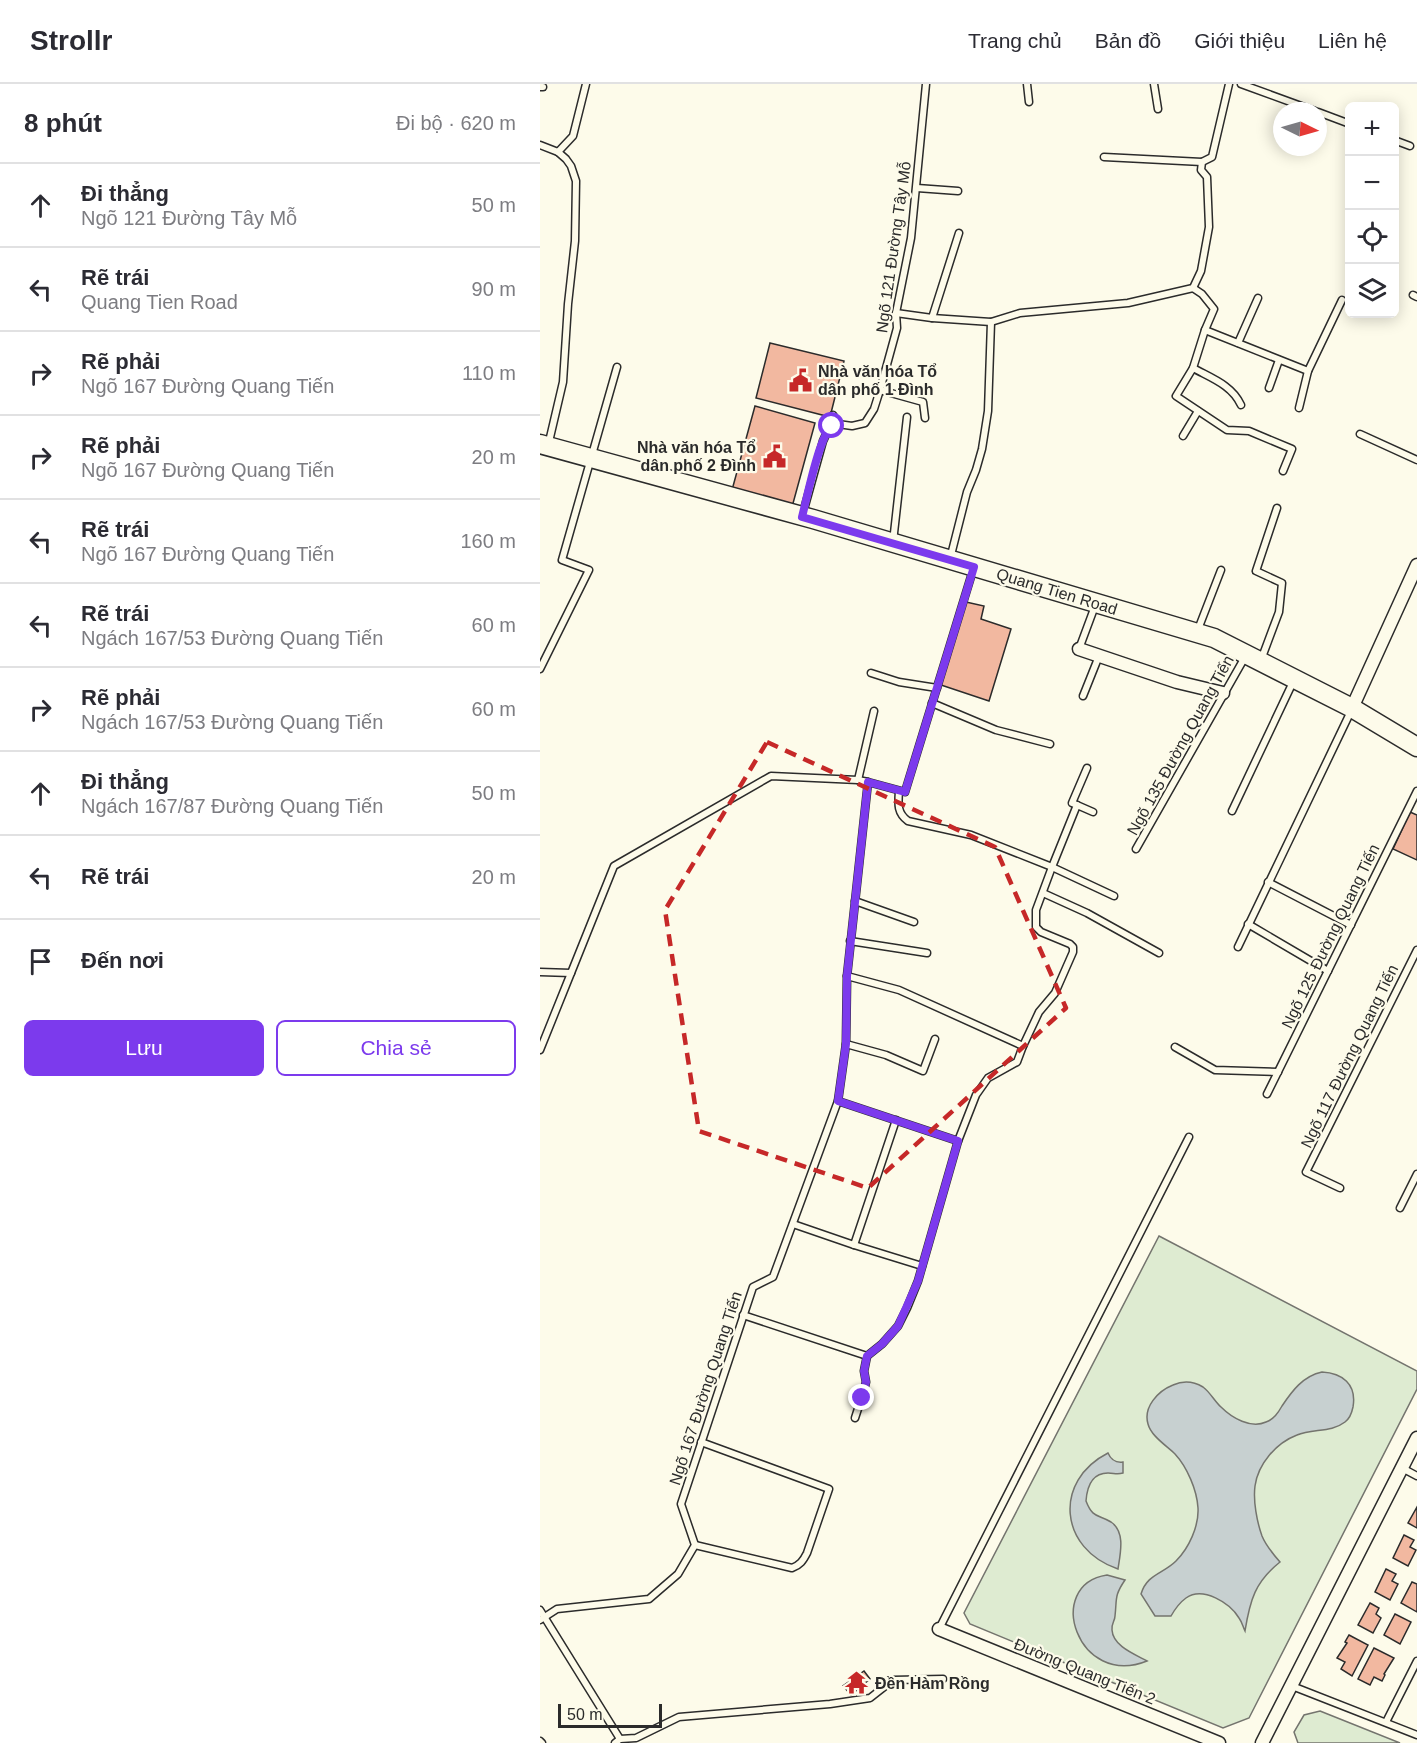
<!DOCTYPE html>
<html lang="vi">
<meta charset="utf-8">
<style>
body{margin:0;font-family:Arial,sans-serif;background:#f7f7f7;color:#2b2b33}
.controls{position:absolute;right:18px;top:18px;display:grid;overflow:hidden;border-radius:9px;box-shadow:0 3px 15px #0003}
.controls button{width:54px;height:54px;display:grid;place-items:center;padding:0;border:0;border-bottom:2px solid #e1e1e2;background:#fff;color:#2b2b33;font:30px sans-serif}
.compass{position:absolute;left:733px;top:18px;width:54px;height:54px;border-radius:50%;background:#fff;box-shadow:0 3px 15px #0003;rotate:95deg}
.scale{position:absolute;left:18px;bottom:15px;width:104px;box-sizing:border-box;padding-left:6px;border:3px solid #2b2b2b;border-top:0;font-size:16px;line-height:21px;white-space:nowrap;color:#2b2b2b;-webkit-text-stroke:4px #fdfbea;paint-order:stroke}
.stop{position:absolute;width:18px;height:18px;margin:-14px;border:4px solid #7c3aed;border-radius:50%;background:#fff}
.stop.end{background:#7c3aed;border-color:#fff;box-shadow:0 2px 6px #0008}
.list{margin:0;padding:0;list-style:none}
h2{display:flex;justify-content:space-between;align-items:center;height:78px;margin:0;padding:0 24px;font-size:26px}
h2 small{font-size:20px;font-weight:400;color:#7c7c81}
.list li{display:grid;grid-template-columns:39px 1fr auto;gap:18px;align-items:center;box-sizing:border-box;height:84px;padding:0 24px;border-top:2px solid #e1e1e2}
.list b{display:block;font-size:22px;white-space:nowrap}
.list p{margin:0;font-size:20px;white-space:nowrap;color:#7c7c81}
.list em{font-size:20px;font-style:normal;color:#7c7c81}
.actions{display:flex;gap:12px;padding:18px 24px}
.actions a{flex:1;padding:14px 0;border:2px solid #7c3aed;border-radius:9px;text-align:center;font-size:21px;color:#7c3aed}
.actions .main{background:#7c3aed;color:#fff}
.icon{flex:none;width:33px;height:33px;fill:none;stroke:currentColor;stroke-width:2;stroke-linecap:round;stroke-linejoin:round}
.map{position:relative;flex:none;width:877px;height:1659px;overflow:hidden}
header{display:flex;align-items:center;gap:36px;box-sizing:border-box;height:84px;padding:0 30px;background:#fff;border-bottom:2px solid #e1e1e2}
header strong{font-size:28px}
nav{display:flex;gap:33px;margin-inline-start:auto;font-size:21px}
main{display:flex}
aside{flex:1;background:#fff}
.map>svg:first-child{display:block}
</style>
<header>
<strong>Strollr</strong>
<nav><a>Trang chủ</a><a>Bản đồ</a><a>Giới thiệu</a><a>Liên hệ</a></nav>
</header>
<main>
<aside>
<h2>8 phút<small>Đi bộ · 620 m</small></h2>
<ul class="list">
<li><svg class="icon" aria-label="ahead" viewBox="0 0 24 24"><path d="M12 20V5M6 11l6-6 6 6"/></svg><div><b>Đi thẳng</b><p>Ngõ 121 Đường Tây Mỗ</p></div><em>50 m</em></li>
<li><svg class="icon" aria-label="left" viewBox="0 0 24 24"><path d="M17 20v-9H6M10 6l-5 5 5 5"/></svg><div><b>Rẽ trái</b><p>Quang Tien Road</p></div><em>90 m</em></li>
<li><svg class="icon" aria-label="right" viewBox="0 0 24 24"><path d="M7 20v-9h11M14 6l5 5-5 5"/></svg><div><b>Rẽ phải</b><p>Ngõ 167 Đường Quang Tiến</p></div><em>110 m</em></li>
<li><svg class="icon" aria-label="right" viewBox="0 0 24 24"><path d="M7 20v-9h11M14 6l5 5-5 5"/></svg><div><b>Rẽ phải</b><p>Ngõ 167 Đường Quang Tiến</p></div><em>20 m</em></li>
<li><svg class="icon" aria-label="left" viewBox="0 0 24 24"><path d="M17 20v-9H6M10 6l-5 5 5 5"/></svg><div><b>Rẽ trái</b><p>Ngõ 167 Đường Quang Tiến</p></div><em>160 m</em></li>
<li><svg class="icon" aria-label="left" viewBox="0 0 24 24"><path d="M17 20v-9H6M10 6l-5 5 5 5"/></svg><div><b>Rẽ trái</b><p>Ngách 167/53 Đường Quang Tiến</p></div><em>60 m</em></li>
<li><svg class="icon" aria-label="right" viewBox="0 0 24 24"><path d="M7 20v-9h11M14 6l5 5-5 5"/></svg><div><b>Rẽ phải</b><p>Ngách 167/53 Đường Quang Tiến</p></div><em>60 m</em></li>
<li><svg class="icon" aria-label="ahead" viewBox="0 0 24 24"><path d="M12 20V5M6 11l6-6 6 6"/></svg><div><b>Đi thẳng</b><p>Ngách 167/87 Đường Quang Tiến</p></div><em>50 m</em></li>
<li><svg class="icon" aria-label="left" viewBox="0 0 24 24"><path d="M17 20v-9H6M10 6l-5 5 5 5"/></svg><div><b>Rẽ trái</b></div><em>20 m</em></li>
<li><svg class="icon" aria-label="arrive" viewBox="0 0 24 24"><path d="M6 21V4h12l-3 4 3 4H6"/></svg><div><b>Đến nơi</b></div></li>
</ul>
<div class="actions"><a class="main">Lưu</a><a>Chia sẻ</a></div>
</aside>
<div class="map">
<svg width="877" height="1659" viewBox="0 0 877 1659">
<rect width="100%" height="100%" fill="#fdfbea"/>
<g fill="#deebd1" stroke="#74746e" stroke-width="1.5">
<path d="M619,1152L877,1287V1305L709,1634L683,1644L430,1540L424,1529Z"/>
<path d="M780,1627L860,1659H758L754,1648L764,1631Z"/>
</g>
<g fill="#c7d0d0" stroke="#74746e" stroke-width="1.5">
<path d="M782,1288C802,1289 817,1300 813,1323C812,1328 809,1335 805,1338C791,1349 772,1344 757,1351C736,1359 718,1380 715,1402C713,1417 717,1438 722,1452C726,1462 733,1470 740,1478C715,1498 710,1516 705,1547C703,1543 702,1538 699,1534C690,1519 663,1502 646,1514C639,1519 635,1525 631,1532H615L601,1510C607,1490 623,1490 636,1477C649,1464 659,1442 658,1424C657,1406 647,1383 635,1370C627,1362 611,1352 608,1340C603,1323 618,1307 633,1301C642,1297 653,1297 663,1303C670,1308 675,1318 681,1323C692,1334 711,1345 726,1338C734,1335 738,1329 742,1322C752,1307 763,1292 782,1288Z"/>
<path d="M568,1369C571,1376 575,1379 583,1378V1389C577,1391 574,1389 568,1389C552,1389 547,1403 546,1417C553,1435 558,1430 571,1438C586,1448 580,1471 578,1485C519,1465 513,1397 568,1369Z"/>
<path d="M567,1491L585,1496C574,1512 577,1515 575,1532C575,1537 571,1540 572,1546C573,1562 594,1570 607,1577C538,1605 503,1501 567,1491Z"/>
</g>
<g fill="#f2b8a0" stroke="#2b2b2b" stroke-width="1.5">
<path d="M230,259L304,277L290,333L216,314Z"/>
<path d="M215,322L275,339L252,423L192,406Z"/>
<path d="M426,518L444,522L441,535L471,545L449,617L401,601Z"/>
<path d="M870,728L877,731V776L853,765Z"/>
<path d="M877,1423V1444L868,1439Z"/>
<path d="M864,1451L874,1456L870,1463L876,1466L868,1482L853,1474Z"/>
<path d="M846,1485L856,1490L852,1497L858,1500L850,1516L835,1508Z"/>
<path d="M872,1498L877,1500V1528L861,1519Z"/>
<path d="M830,1519L839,1524L836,1530L841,1534L833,1549L818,1541Z"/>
<path d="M855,1530L871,1538L860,1560L844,1551Z"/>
<path d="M809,1551L828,1561L812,1592L801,1585L805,1578L797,1574L807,1559L805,1558Z"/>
<path d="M834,1564L854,1574L844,1590L845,1591L842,1597L834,1593L830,1601L818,1595Z"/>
<path d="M324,1587L330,1595L311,1611L303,1602Z"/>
</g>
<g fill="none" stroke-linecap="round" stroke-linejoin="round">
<defs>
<g id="lane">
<path d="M487,0L489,18"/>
<path d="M614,0L618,25"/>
<path d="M701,0L775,27"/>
<path d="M0,3H3"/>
<path d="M778,28L810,40"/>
<path d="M854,56L870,62"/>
<path d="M0,61L18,68L33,52L46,0"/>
<path d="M564,73L662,78"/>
<path d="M377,104L418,107"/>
<path d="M653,204L662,210L674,225L665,246L653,284L636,312L687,346L709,347L752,365L743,387"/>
<path d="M873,211L877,213"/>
<path d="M356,229L392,234L451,238L480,229L588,219L653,204L661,187L669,143L667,93L661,86L662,78L672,73L689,0"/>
<path d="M392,234L419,149"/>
<path d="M665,246L768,287"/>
<path d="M698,259L718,214"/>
<path d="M653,284C671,294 692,301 701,321"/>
<path d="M729,304L739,276"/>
<path d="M340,306L383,318L385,334"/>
<path d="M759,324L768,287L802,216"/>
<path d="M293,331L298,340"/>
<path d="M820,350L877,376"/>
<path d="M643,352L658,327"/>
<path d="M8,362L23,298L28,220L35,157L36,97L31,82L26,75L18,68"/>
<path d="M263,429L283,357L289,344L298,340L312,342L325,339L334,325L340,306L357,244L356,229L371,154L386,0"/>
<path d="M353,458L367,333"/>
<path d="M410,475L427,408L436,386L442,365L448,327L451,238"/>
<path d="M657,548L681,486"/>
<path d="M539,565L555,522"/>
<path d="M721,576L739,528L742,499L716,487L737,424"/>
<path d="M0,585L49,486L22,476L77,283"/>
<path d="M331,589L359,598L397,604"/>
<path d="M543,612L559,572"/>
<path d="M392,619L456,646L510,660"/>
<path d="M318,696L334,627"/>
<path d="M359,707C358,720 357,729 368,737L431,751L512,783L496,826V843L501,848L530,860L533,863V868L515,909L499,928L483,962"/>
<path d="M537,721L532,719L547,684"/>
<path d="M692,727L753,598"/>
<path d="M553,728L537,721L512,783L574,812"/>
<path d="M596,765L705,573"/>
<path d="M728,798L811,841"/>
<path d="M503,809L547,829L619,869"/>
<path d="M315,817L374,838"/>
<path d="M708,840L788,887"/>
<path d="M310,857L387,869"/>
<path d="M698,863L812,625"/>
<path d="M0,888L31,889L74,782L231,692L318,696L328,698"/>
<path d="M306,960L346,971L383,987L395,955"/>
<path d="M635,963L675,986L738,988"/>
<path d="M0,966L31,889"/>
<path d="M727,1010L877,707"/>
<path d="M298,1017L418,1057"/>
<path d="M800,1104L766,1088L877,866"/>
<path d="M860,1124L877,1090"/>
<path d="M253,1140L314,1161L382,1182"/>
<path d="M314,1161L356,1036"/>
<path d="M203,1231L327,1272L342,1260L358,1242L367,1224L378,1197L418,1057L436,1011L448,994L477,978L483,962L359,906L307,892"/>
<path d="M315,1334L324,1306L326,1298L324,1287L327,1272"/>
<path d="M862,1384L877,1392"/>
<path d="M155,1461L252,1484C260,1481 263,1477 267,1469L289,1405L161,1358"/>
<path d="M0,1526L80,1655L75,1659"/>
<path d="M0,1536L17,1525L109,1515L138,1490L155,1461L141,1420L213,1203L233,1193L298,1017L306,960L307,892L328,698L365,708L433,486"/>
<path d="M399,1545L649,1053"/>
<path d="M752,1602L877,1651"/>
<path d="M846,1638L877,1577"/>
<path d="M80,1655L96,1654L139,1633L290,1620L330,1614L353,1596L403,1595"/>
<path d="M0,1657L2,1659"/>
</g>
<g id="street">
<path d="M539,565L637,598L683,609"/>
<path d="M812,624L877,481"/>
<path d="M399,1545L679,1659"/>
<path d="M722,1659L877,1354"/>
</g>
<path id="secondary" d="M0,360L273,435L674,554L812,624L877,663"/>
</defs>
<use href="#lane" stroke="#2b2b2b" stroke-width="9"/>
<use href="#street" stroke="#2b2b2b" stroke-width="15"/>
<use href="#secondary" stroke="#2b2b2b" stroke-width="21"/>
<use href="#lane" stroke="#fdfbea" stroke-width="6"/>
<use href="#street" stroke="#fdfbea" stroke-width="12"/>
<use href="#secondary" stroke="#fdfbea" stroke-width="18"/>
</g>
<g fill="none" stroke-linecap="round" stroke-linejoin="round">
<path stroke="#7c3aed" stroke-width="8" d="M292,342C279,352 267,414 262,433L434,483L365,708L328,698L307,892L306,960L298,1017L418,1057L378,1197L358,1242L342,1260L327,1272L324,1287L326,1298L322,1314"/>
</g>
<path fill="none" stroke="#c62828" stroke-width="4.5" stroke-dasharray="12 8" stroke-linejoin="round" d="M227,658L455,763L526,924L328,1104L159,1047L125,826Z"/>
<defs>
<symbol id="civic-bare" viewBox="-9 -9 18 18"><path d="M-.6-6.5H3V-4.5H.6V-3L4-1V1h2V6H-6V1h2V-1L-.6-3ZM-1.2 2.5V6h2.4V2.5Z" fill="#c62828" stroke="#fdfbea" stroke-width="2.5" paint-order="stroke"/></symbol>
<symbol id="temple-bare" viewBox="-9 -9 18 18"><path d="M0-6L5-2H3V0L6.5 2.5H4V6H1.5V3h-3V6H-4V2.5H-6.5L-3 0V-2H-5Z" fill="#c62828" stroke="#fdfbea" stroke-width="2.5" paint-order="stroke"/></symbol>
</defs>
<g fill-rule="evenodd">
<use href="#civic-bare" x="244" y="280" width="33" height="33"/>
<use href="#civic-bare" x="218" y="356" width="33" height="33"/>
<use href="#temple-bare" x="300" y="1582" width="33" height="33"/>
</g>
<g text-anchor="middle" stroke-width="4.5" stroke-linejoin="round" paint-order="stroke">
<g font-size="16" fill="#2b2b2b" stroke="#fdfbea">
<text transform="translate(353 163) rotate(-82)" y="6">Ngõ 121 Đường Tây Mỗ</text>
<text transform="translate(517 507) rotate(17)" y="6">Quang Tien Road</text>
<text transform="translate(640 661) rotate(-61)" y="6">Ngõ 135 Đường Quang Tiến</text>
<text transform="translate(790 852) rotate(-64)" y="6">Ngõ 125 Đường Quang Tiến</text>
<text transform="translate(809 972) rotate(-64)" y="6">Ngõ 117 Đường Quang Tiến</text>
<text transform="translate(165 1304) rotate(-72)" y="6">Ngõ 167 Đường Quang Tiến</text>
<text transform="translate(545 1587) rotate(22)" y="6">Đường Quang Tiến 2</text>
</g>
<g font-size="16" font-weight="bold" fill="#2b2b2b" stroke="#fdfbea" text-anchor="start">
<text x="278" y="293">Nhà văn hóa Tổ<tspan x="278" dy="18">dân phố 1 Đình</tspan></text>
<text x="216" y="369" text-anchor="end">Nhà văn hóa Tổ<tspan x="216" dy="18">dân phố 2 Đình</tspan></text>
<text x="335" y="1605">Đền Hàm Rồng</text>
</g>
</g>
</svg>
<div class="controls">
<button>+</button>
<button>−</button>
<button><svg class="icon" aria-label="locate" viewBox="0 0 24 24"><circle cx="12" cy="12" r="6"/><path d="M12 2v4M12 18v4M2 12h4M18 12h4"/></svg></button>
<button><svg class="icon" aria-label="layers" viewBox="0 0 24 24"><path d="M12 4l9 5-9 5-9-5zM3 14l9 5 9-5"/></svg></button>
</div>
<svg class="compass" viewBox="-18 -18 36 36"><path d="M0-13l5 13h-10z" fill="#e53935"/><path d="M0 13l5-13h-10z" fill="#7c7c81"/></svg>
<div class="scale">50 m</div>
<div class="stop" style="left:292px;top:342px"></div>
<div class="stop end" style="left:322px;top:1314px"></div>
</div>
</main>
